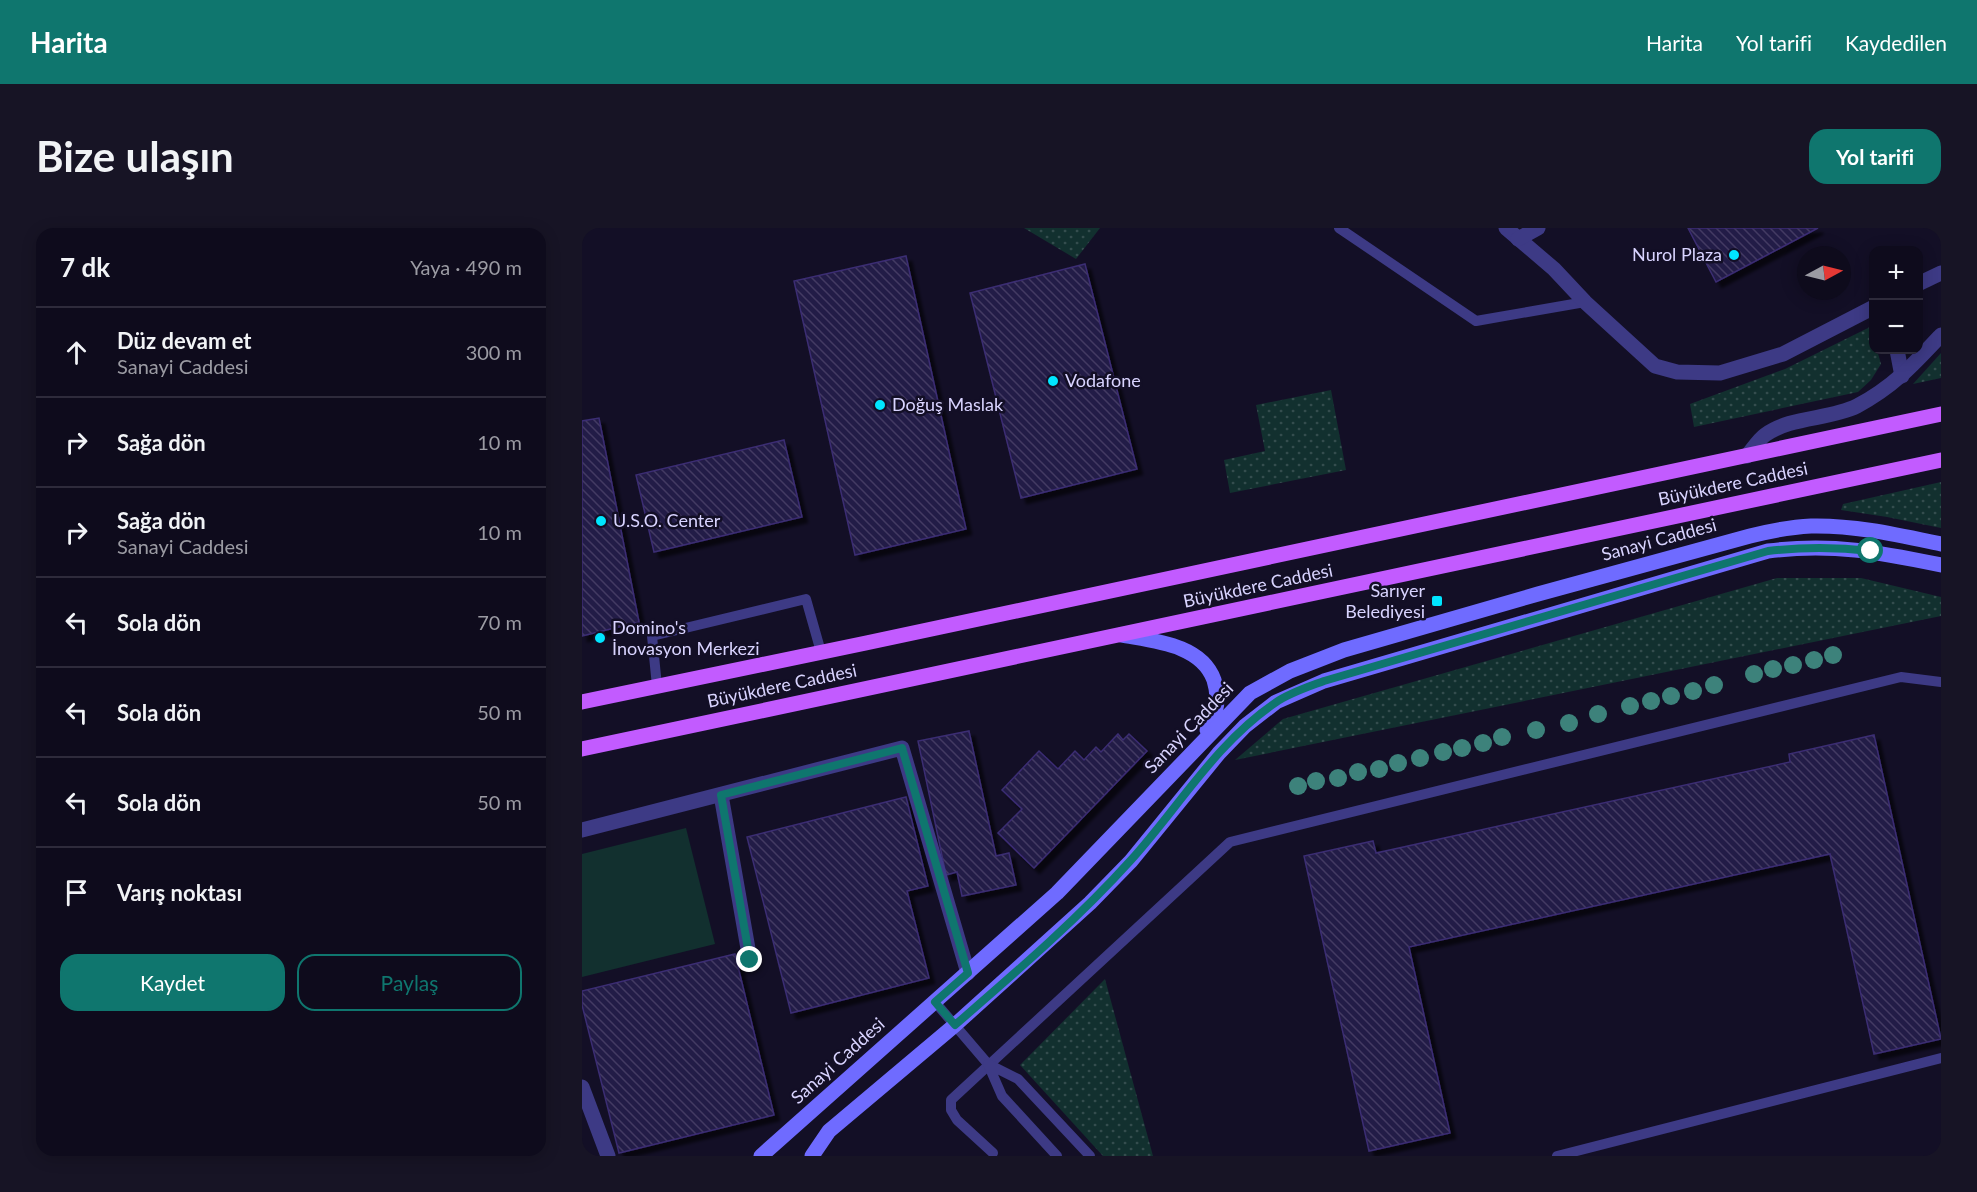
<!DOCTYPE html>
<html lang="tr">
<meta charset="utf-8">
<style>
body{margin:0;font-family:Lato,sans-serif;background:#171425;color:#f1f3f6}
.controls{position:absolute;right:18px;top:18px;display:grid;overflow:hidden;border-radius:12px;box-shadow:0 3px 15px #0003}
.controls button{width:54px;height:54px;display:grid;place-items:center;padding:0;border:0;border-bottom:2px solid #2e2b3b;background:#0e0b1c;color:#f1f3f6;font:30px sans-serif}
.compass{position:absolute;left:1215px;top:18px;width:54px;height:54px;border-radius:50%;background:#0e0b1c;box-shadow:0 3px 15px #0003;rotate:83deg}
.stop{position:absolute;width:18px;height:18px;margin:-14px;border:4px solid #0f766e;border-radius:50%;background:#fff}
.stop.end{background:#0f766e;border-color:#fff;box-shadow:0 2px 6px #0008}
.list{margin:0;padding:0;list-style:none}
h2{display:flex;justify-content:space-between;align-items:center;height:78px;margin:0;padding:0 24px;font-size:26px}
h2 small{font-size:20px;font-weight:400;color:#9b9ba3}
.list li{display:grid;grid-template-columns:39px 1fr auto;gap:18px;align-items:center;box-sizing:border-box;height:90px;padding:0 24px;border-top:2px solid #2e2b3b}
.list b{display:block;font-size:22px;white-space:nowrap}
.list p{margin:0;font-size:20px;white-space:nowrap;color:#9b9ba3}
.list em{font-size:20px;font-style:normal;color:#9b9ba3}
.actions{display:flex;gap:12px;padding:18px 24px}
.actions a{flex:1;padding:14px 0;border:2px solid #0f766e;border-radius:18px;text-align:center;font-size:21px;color:#0f766e}
.actions .main{background:#0f766e;color:#fff}
.icon{flex:none;width:33px;height:33px;fill:none;stroke:currentColor;stroke-width:2;stroke-linecap:round;stroke-linejoin:round}
.map{position:relative;flex:none;width:1359px;height:928px;overflow:hidden;border-radius:18px}
header{display:flex;align-items:center;gap:36px;box-sizing:border-box;height:84px;padding:0 30px;background:#0f766e;color:#fff}
header strong{font-size:28px}
nav{display:flex;gap:33px;margin-inline-start:auto;font-size:21px}
.intro{display:flex;align-items:center;justify-content:space-between;box-sizing:border-box;height:144px;padding:0 36px}
h1{margin:0;font-size:42px}
.button{padding:15px 27px;border-radius:18px;background:#0f766e;color:#fff;font-size:21px;font-weight:700}
main{display:flex;gap:36px;padding:0 36px}
aside{flex:1;background:#0e0b1c;border-radius:18px;box-shadow:0 3px 15px #0003}
.map>svg:first-child{display:block}
</style>
<header>
<strong>Harita</strong>
<nav><a>Harita</a><a>Yol tarifi</a><a>Kaydedilen</a></nav>
</header>
<div class="intro"><h1>Bize ulaşın</h1><a class="button">Yol tarifi</a></div>
<main>
<aside>
<h2>7 dk<small>Yaya · 490 m</small></h2>
<ul class="list">
<li><svg class="icon" aria-label="ahead" viewBox="0 0 24 24"><path d="M12 20V5M6 11l6-6 6 6"/></svg><div><b>Düz devam et</b><p>Sanayi Caddesi</p></div><em>300 m</em></li>
<li><svg class="icon" aria-label="right" viewBox="0 0 24 24"><path d="M7 20v-9h11M14 6l5 5-5 5"/></svg><div><b>Sağa dön</b></div><em>10 m</em></li>
<li><svg class="icon" aria-label="right" viewBox="0 0 24 24"><path d="M7 20v-9h11M14 6l5 5-5 5"/></svg><div><b>Sağa dön</b><p>Sanayi Caddesi</p></div><em>10 m</em></li>
<li><svg class="icon" aria-label="left" viewBox="0 0 24 24"><path d="M17 20v-9H6M10 6l-5 5 5 5"/></svg><div><b>Sola dön</b></div><em>70 m</em></li>
<li><svg class="icon" aria-label="left" viewBox="0 0 24 24"><path d="M17 20v-9H6M10 6l-5 5 5 5"/></svg><div><b>Sola dön</b></div><em>50 m</em></li>
<li><svg class="icon" aria-label="left" viewBox="0 0 24 24"><path d="M17 20v-9H6M10 6l-5 5 5 5"/></svg><div><b>Sola dön</b></div><em>50 m</em></li>
<li><svg class="icon" aria-label="arrive" viewBox="0 0 24 24"><path d="M6 21V4h12l-3 4 3 4H6"/></svg><div><b>Varış noktası</b></div></li>
</ul>
<div class="actions"><a class="main">Kaydet</a><a>Paylaş</a></div>
</aside>
<div class="map">
<svg width="1359" height="928" viewBox="0 0 1359 928">
<defs>
<pattern id="grass-dots" width="8" height="8" patternUnits="userSpaceOnUse" patternTransform="scale(1.5)"><rect width="8" height="8" fill="#12302f"/><path d="M2 2h.1M6 6h.1" fill="none" stroke="#344d4e" stroke-width="1.8" stroke-linecap="round"/></pattern>
<pattern id="building-back-hatch" width="6" height="6" patternUnits="userSpaceOnUse" patternTransform="scale(1.5)"><rect width="6" height="6" fill="#241b47"/><path d="M-1 5l2 2M0 0l6 6M5-1l2 2" fill="none" stroke="#433b63"/></pattern>
<filter id="shadow"><feDropShadow dx="5.5" dy="5.5" stdDeviation="1.5" flood-color="#0009"/></filter>
</defs>
<rect width="100%" height="100%" fill="#130f26"/>
<g fill="url(#grass-dots)">
<path d="M442,0H518L494,31Z"/>
<path d="M1288,99L1291,111L1292,122H1295L1299,136L1289,152L1276,164L1112,199L1108,176L1203,141Z"/>
<path d="M1359,125V150L1331,156Z"/>
<path d="M749,162L764,242L648,265L642,232L683,223L674,177Z"/>
<path d="M1359,254V300L1305,289L1259,282L1261,276Z"/>
<path d="M1195,350H1279L1359,369V388L653,532L701,491Z"/>
<path d="M523,751L571,928H521L438,837Z"/>
</g>
<path fill="#12302f" d="M104,600L133,716L0,749V626Z"/>
<g fill="url(#building-back-hatch)" stroke="#3b2d73" stroke-width="1.5" filter="url(#shadow)">
<path d="M1106,0H1236L1134,54Z"/>
<path d="M324,28L384,301L273,327L212,53Z"/>
<path d="M503,36L555,241L439,270L388,65Z"/>
<path d="M17,190L57,394L0,408V193Z"/>
<path d="M202,212L220,289L72,324L54,247Z"/>
<path d="M387,503L414,628L427,625L434,657L380,668L375,644L364,647L336,513Z"/>
<path d="M536,506L541,512L547,506L565,523L452,640L416,605L440,581L420,562L457,523L476,541L493,523L502,532L514,519L519,524Z"/>
<path d="M1292,507L1359,811L1292,826L1248,626L827,719L868,905L787,923L722,628L791,613L794,625L1208,534L1207,526Z"/>
<path d="M324,569L346,658L325,663L347,750L209,785L165,609Z"/>
<path d="M153,726L192,887L37,925L0,777V763Z"/>
</g>
<g fill="none" stroke-linecap="round" stroke-linejoin="round">
<g stroke="#3d3a85" stroke-width="10">
<path d="M757,0L894,93L1003,74"/>
<path d="M75,458L70,408L224,371L239,424"/>
<path d="M353,774L406,836"/>
<path d="M411,925L375,892L369,882V872L648,614L1319,449L1359,454"/>
<path d="M475,928L420,868L406,836L436,851L508,928"/>
<path d="M975,928L1359,830"/>
</g>
<g stroke="#3d3a85" stroke-width="15">
<path d="M924,0L972,41L1003,74L1073,138L1095,144L1138,145L1201,126L1292,79"/>
<path d="M936,11L956,0"/>
<path d="M1336,56L1359,45"/>
<path d="M1315,122L1320,148"/>
<path d="M1165,228C1171,221 1176,212 1183,207C1209,188 1247,192 1275,178C1311,159 1332,136 1359,107"/>
<path d="M139,567L168,732"/>
<path d="M0,602L320,520L386,745"/>
<path d="M0,859L26,928"/>
</g>
<g stroke="#6f6bff" stroke-width="15">
<path d="M539,407C571,413 619,416 632,452C635,462 636,475 633,485C632,491 628,497 625,502"/>
<path d="M179,928L475,665L668,465L708,443L762,422L956,366L1168,308C1188,303 1208,299 1229,298C1273,297 1316,307 1359,316"/>
<path d="M230,928L247,903L373,797L508,675L549,633L637,525L663,498L694,474L742,453L1186,323C1251,315 1296,324 1359,337"/>
</g>
<g stroke="#c25bff" stroke-width="15">
<path d="M0,474L284,415L1359,186"/>
<path d="M0,521L1359,232"/>
</g>
</g>
<g fill="#3d827b">
<circle cx="1251" cy="427" r="9"/>
<circle cx="1232" cy="432" r="9"/>
<circle cx="1211" cy="437" r="9"/>
<circle cx="1191" cy="441" r="9"/>
<circle cx="1172" cy="446" r="9"/>
<circle cx="1132" cy="457" r="9"/>
<circle cx="1111" cy="463" r="9"/>
<circle cx="1089" cy="468" r="9"/>
<circle cx="1069" cy="473" r="9"/>
<circle cx="1048" cy="478" r="9"/>
<circle cx="1016" cy="486" r="9"/>
<circle cx="987" cy="495" r="9"/>
<circle cx="954" cy="502" r="9"/>
<circle cx="920" cy="509" r="9"/>
<circle cx="901" cy="515" r="9"/>
<circle cx="880" cy="520" r="9"/>
<circle cx="861" cy="524" r="9"/>
<circle cx="838" cy="530" r="9"/>
<circle cx="816" cy="535" r="9"/>
<circle cx="797" cy="541" r="9"/>
<circle cx="776" cy="544" r="9"/>
<circle cx="756" cy="550" r="9"/>
<circle cx="734" cy="553" r="9"/>
<circle cx="716" cy="558" r="9"/>
</g>
<g fill="none" stroke-linecap="round" stroke-linejoin="round">
<path stroke="#0f766e" stroke-width="8" d="M168,732L139,567L320,520L386,745L353,774L373,797C433,745 495,692 549,632C596,580 634,515 693,475C707,465 726,459 742,453L1186,323C1221,319 1254,319 1289,323"/>
</g>
<g fill="#00e5ff" stroke="#130f26" stroke-width="2">
<circle cx="1152" cy="27" r="6"/>
<circle cx="471" cy="153" r="6"/>
<circle cx="298" cy="177" r="6"/>
<circle cx="19" cy="293" r="6"/>
<rect x="849" y="367" width="12" height="12" rx="3"/>
<circle cx="18" cy="410" r="6"/>
</g>
<g text-anchor="middle" stroke-width="5" stroke-linejoin="round" paint-order="stroke">
<g font-size="18" fill="#d9d4ff" stroke="#130f26" text-anchor="start">
<text x="1140" y="33" text-anchor="end">Nurol Plaza</text>
<text x="483" y="159">Vodafone</text>
<text x="310" y="183">Doğuş Maslak</text>
<text x="31" y="299">U.S.O. Center</text>
<text x="843" y="369" text-anchor="end">Sarıyer<tspan x="843" dy="21">Belediyesi</tspan></text>
<text x="30" y="406">Domino's<tspan x="30" dy="21">İnovasyon Merkezi</tspan></text>
</g>
<g font-size="18" fill="#d9d4ff" stroke="#130f26">
<text transform="translate(1151 256) rotate(-12)" y="6">Büyükdere Caddesi</text>
<text transform="translate(1077 312) rotate(-15)" y="6">Sanayi Caddesi</text>
<text transform="translate(676 358) rotate(-12)" y="6">Büyükdere Caddesi</text>
<text transform="translate(200 458) rotate(-12)" y="6">Büyükdere Caddesi</text>
<text transform="translate(607 500) rotate(-46)" y="6">Sanayi Caddesi</text>
<text transform="translate(256 833) rotate(-42)" y="6">Sanayi Caddesi</text>
</g>
</g>
</svg>
<div class="controls">
<button>+</button>
<button>−</button>
</div>
<svg class="compass" viewBox="-18 -18 36 36"><path d="M0-13l5 13h-10z" fill="#e53935"/><path d="M0 13l5-13h-10z" fill="#9b9ba3"/></svg>
<div class="stop" style="left:1289px;top:323px"></div>
<div class="stop end" style="left:168px;top:732px"></div>
</div>
</main>
